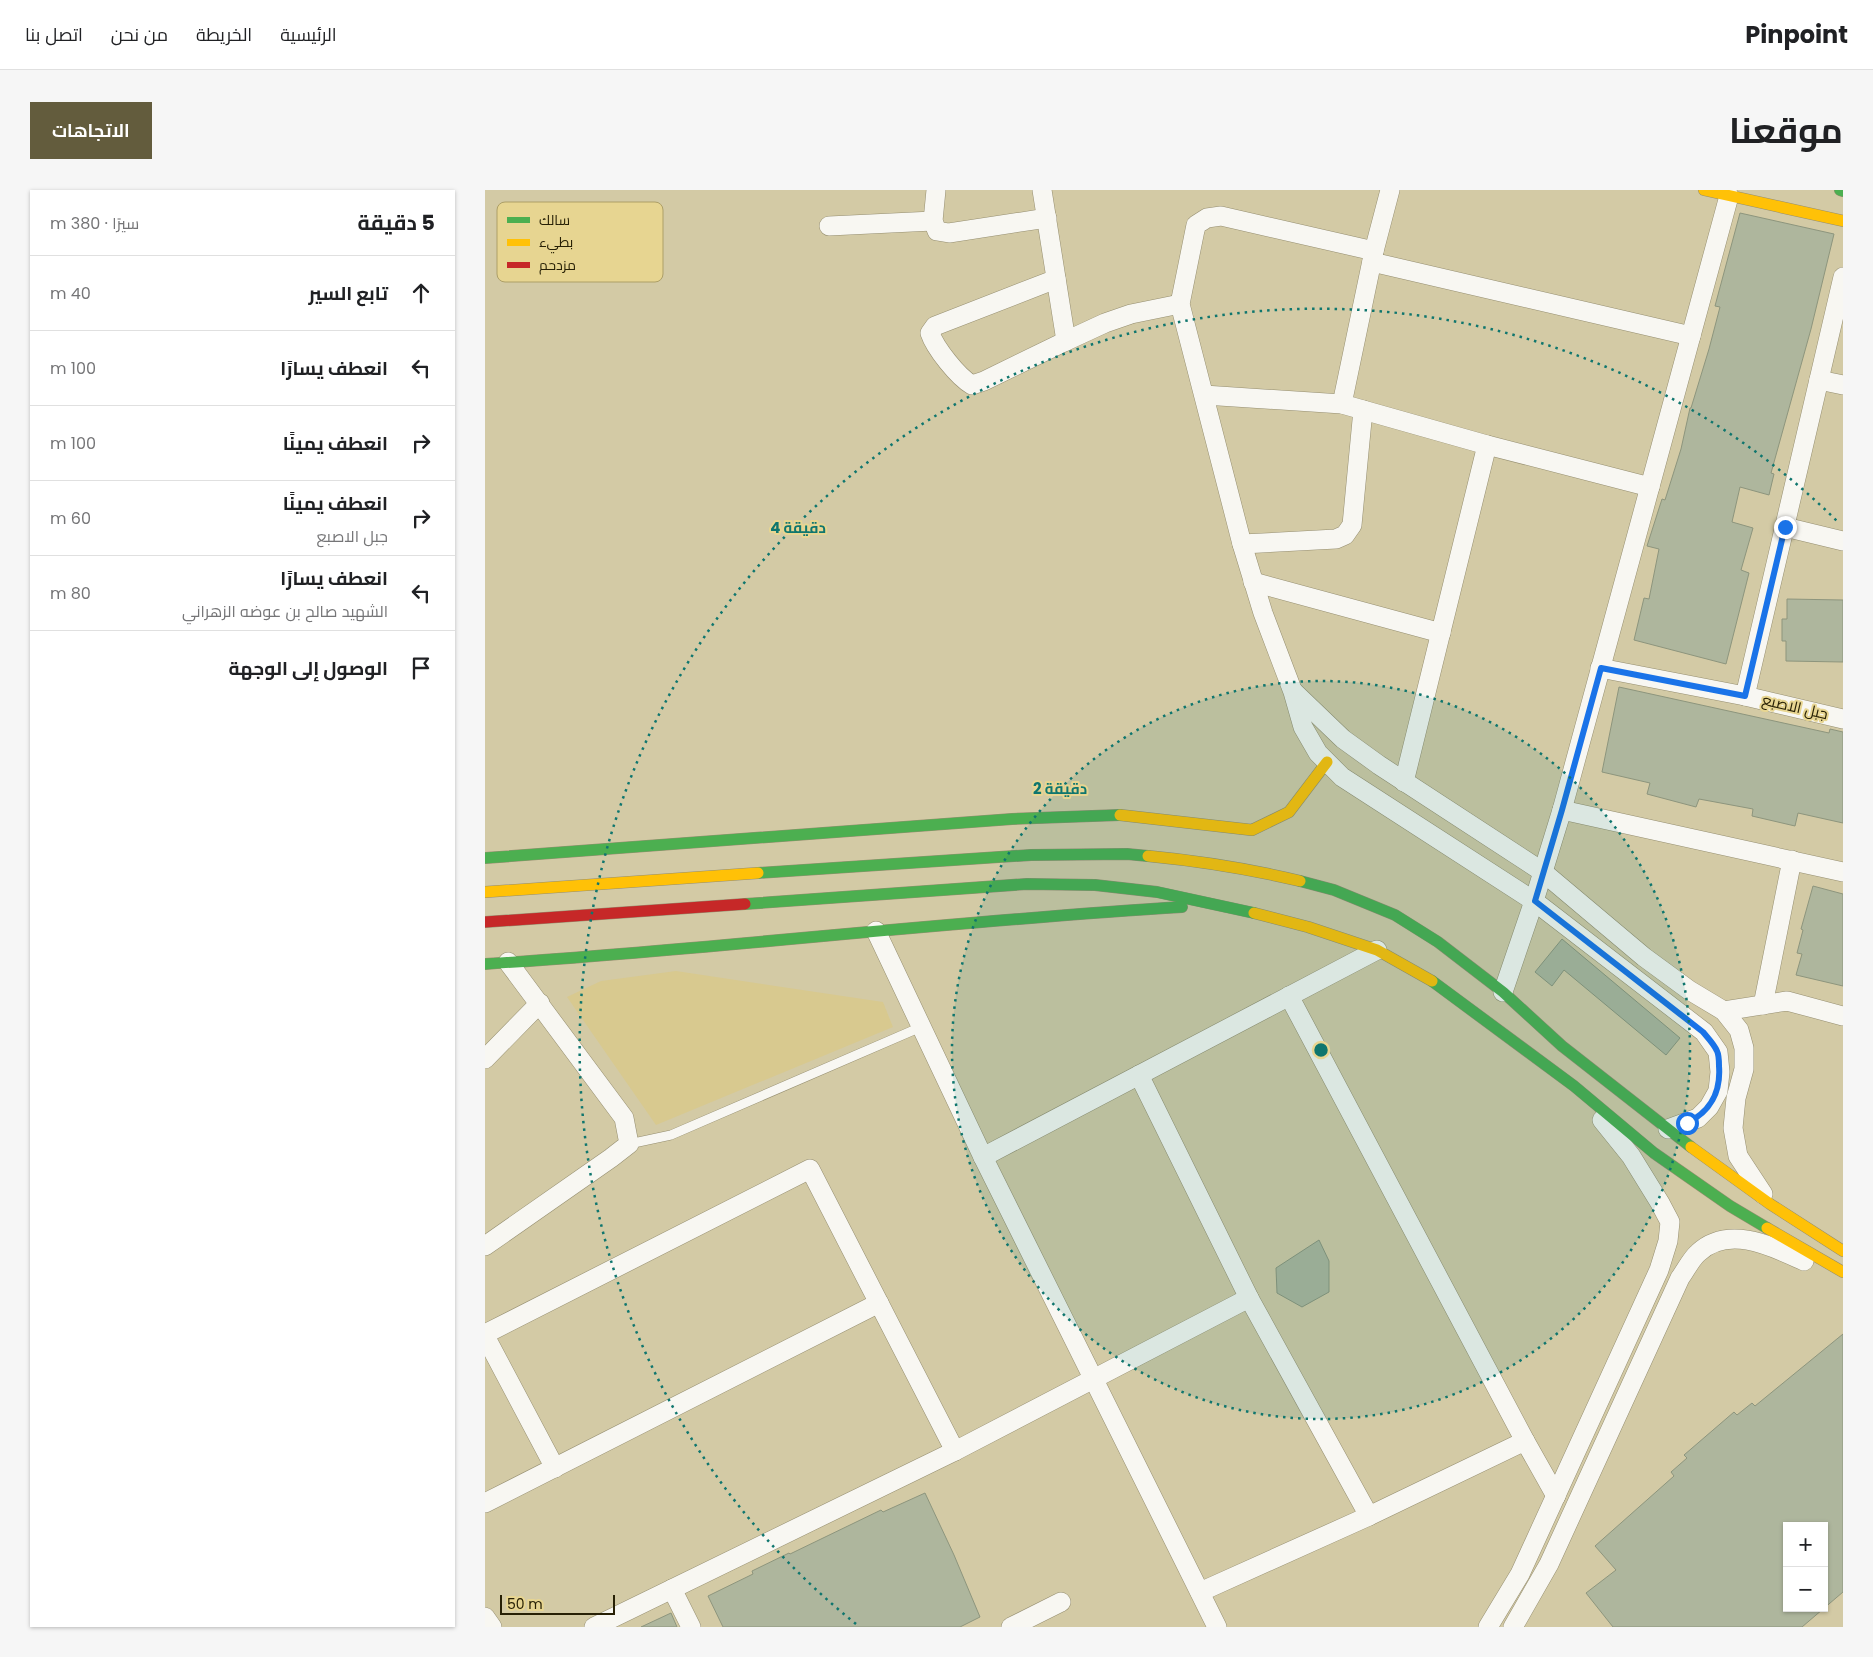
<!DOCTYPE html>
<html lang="ar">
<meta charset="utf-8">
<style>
body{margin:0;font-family:Poppins,Cairo,sans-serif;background:#f6f6f6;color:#202124;direction:rtl}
.controls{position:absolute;right:15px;bottom:15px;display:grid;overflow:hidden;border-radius:0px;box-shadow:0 1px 4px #0004}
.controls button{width:45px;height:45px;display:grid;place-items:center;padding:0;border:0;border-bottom:1px solid #e0e0e0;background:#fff;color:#202124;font:25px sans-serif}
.scale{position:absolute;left:15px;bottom:12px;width:115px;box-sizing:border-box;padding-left:5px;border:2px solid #272005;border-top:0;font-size:14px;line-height:18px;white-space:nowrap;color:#272005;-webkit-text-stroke:4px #e7d591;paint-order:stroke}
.stop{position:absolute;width:15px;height:15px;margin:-11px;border:4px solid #1a73e8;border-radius:50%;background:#fff}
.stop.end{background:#1a73e8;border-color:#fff;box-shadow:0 1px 5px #0008}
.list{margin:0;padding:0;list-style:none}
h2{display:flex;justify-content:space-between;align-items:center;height:65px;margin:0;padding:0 20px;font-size:21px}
h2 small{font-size:16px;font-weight:400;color:#757577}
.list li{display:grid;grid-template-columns:32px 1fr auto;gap:15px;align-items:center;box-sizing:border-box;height:75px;padding:0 20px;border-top:1px solid #e0e0e0}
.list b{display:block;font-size:19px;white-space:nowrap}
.list p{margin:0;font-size:16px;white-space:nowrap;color:#757577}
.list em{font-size:16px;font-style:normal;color:#757577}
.icon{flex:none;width:28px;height:28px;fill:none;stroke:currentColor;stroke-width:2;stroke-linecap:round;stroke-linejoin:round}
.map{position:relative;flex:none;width:1358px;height:1437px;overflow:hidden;direction:ltr;border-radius:0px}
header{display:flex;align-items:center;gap:30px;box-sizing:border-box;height:70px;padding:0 25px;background:#fff;border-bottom:1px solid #e0e0e0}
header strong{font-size:24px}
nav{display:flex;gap:28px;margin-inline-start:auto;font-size:18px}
.intro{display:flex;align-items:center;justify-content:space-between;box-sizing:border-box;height:120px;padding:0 30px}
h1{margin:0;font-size:35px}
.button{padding:12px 22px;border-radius:0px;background:#635c3d;color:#fff;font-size:18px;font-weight:700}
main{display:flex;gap:30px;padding:0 30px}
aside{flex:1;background:#fff;border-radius:0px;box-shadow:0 1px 4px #0004}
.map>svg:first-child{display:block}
</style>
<header>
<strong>Pinpoint</strong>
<nav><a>الرئيسية</a><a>الخريطة</a><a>من نحن</a><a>اتصل بنا</a></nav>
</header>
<div class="intro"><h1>موقعنا</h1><a class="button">الاتجاهات</a></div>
<main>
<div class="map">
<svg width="1358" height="1437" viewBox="0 0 1358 1437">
<rect width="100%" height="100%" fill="#d3caa5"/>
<path fill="#d8c98f" d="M191,781L398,812L408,837L171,935L82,807L116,791Z"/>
<g fill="#aeb69d" stroke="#8d957d" fill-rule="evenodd">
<path d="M1255,23L1349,44L1326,139L1286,283L1289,284L1284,305L1255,297L1247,332L1268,338L1256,380L1264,383L1241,474L1149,450L1159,408L1164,409L1174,359L1162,356L1177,309L1180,310L1196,259L1205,218H1206L1224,159L1235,117L1230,116Z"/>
<path d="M1302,409L1358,410V472L1301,471V451H1297V429H1302Z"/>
<path d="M1134,497L1344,543L1345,539L1358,542V633L1313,623L1310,636L1267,626L1268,619L1214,609L1211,617L1162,604L1165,593L1117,582Z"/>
<path d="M1328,696L1358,704V796L1311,785L1317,764L1312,763L1318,740L1316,739Z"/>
<path d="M1077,749L1195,848L1181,865L1079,780L1067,796L1050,782Z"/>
<path d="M834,1050L844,1071V1102L817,1117L792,1103L791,1078Z"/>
<path d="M1358,1144V1402L1317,1437H1128L1101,1403L1131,1380L1110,1356L1189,1286L1186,1282L1202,1268L1199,1265L1249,1222L1252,1225L1267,1213L1270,1216ZM1302,1336H1339V1418H1302Z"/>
<path d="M440,1303L469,1365L495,1427L475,1437H238L223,1406L268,1384L267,1381L304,1363L305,1364L396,1320L398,1322Z"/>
<path d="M186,1423L192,1437H156Z"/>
</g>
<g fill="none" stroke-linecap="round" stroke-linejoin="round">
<defs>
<path id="lane" d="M144,954L186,945L436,837"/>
<g id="street">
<path d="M451,0L448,31L452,41L464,43L562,28"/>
<path d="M557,0L581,151L620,133L646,124L695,114"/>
<path d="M344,36L448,31"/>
<path d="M889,61L736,26L722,28L711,35L695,114L757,354L778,423L808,502L818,537L833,563L857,587L1049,711L1219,842L1233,862L1235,882L1233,901L1224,917L1213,928L1183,939"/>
<path d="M887,72L1206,146"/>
<path d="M571,89L450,136L445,143C450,158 473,187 487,195L499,191L581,151"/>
<path d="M1334,190L1358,195"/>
<path d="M719,205L857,214L1002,255L1165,297"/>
<path d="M857,214L889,61L905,0"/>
<path d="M1300,337L1358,351"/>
<path d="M757,354L851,349L860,345L867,335L878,220"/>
<path d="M768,392L956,443"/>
<path d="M1115,478L1260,506L1358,529"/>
<path d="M809,502L858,549L894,575L1058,682L1159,767L1204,800L1239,821L1254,840L1259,858V879L1251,908L1248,938L1253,966L1278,1004"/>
<path d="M1260,506L1358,87"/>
<path d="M919,592L1002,255"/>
<path d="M1077,620L1358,682"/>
<path d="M391,741L498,967L732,1437"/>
<path d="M1018,802L1049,711L1077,620L1244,6"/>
<path d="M1278,815L1307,670"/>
<path d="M1239,821L1302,811L1358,826"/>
<path d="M0,869L55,813"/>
<path d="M654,885L764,1108L884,1326"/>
<path d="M498,967L892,760"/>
<path d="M0,1056L126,968L144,954L139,928L23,772"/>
<path d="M0,1144L325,979L470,1261"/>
<path d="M0,1146L70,1278"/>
<path d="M1040,1251L1071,1306"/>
<path d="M0,1313L394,1113"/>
<path d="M187,1399L206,1437"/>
<path d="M715,1402L884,1326L1040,1251L804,806"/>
<path d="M0,1427L7,1437"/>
<path d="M109,1437L470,1261L764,1108"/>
<path d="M526,1437L576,1412"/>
<path d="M1003,1437L1035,1384L1174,1080L1183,1051L1185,1032L1175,1013L1146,966L1117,930"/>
<path d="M1028,1437L1064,1374L1195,1088C1201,1080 1206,1069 1213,1063C1244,1034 1288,1057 1319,1071"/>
</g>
<g id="fast">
<path d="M1355,0L1358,1"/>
<path d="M0,668L527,629L635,625"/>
<path d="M273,683L546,665L642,664L663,666"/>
<path d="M815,691L849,700L910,725L953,752L1018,802L1077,856L1206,957"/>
<path d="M260,714L542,694L610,695L672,702L769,723"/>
<path d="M0,774C233,759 464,731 697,717"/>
<path d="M947,791L1089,896L1169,963L1245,1016L1282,1038"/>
</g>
<g id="slow">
<path d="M1219,0L1358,31"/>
<path d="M635,625L767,640L804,622L842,572"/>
<path d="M663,666C715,671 765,679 815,691"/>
<path d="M0,702L273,683"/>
<path d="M769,723L823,737L892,760L947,791"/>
<path d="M1206,957L1285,1014L1358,1061"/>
<path d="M1282,1038L1358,1082"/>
</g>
<path id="jam" d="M0,732L260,714"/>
</defs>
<use href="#lane" stroke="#958e70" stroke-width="10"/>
<use href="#street" stroke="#958e70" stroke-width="20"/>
<use href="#fast" stroke="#958e70" stroke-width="12"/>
<use href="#slow" stroke="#958e70" stroke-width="12"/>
<use href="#jam" stroke="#958e70" stroke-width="12"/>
<use href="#lane" stroke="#f8f7f2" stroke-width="9"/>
<use href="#street" stroke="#f8f7f2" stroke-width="19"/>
<use href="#fast" stroke="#4caf50" stroke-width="11"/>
<use href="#slow" stroke="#ffc107" stroke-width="11"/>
<use href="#jam" stroke="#c62828" stroke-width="11"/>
</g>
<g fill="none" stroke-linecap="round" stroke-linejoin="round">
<path stroke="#1a73e8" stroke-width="6" d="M1202,933C1225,922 1236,902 1234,876C1234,872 1234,865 1232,861C1229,854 1223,848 1218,842L1050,711L1077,620L1116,478L1260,506L1300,337"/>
</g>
<circle cx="836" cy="860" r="369" fill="#0f766e" fill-opacity=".12"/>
<g fill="none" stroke="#0f766e" stroke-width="2.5" stroke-dasharray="2.5 5">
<circle cx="836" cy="860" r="369"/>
<path d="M371 1434A739 739 0 1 1 1354 333"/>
</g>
<g text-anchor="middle" stroke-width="4" stroke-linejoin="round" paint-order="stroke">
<g font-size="15" fill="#272005" stroke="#e7d591">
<text transform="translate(1310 517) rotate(13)" y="5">جبل الاصبع</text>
</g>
</g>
<rect x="12" y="12" width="166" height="80" rx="8" fill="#e7d591" stroke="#ad9f67" stroke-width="1"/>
<rect x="22" y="27" width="23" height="6" fill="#4caf50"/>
<rect x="22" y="49" width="23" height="7" fill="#ffc107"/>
<rect x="22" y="72" width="23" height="6" fill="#c62828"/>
<g font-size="14" fill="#272005">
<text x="54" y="35">سالك</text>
<text x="54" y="57">بطيء</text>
<text x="54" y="80">مزدحم</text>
</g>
<circle cx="836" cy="860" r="8" fill="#0f766e" stroke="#e7d591" stroke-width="2.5"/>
<g font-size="15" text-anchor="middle" font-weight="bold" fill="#0f766e" stroke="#e7d591" stroke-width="4" stroke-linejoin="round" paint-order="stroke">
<text x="313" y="343">4 دقيقة</text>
<text x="575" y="604">2 دقيقة</text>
</g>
</svg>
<div class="controls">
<button>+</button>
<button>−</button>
</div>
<div class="scale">50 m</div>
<div class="stop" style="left:1202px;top:933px"></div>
<div class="stop end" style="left:1300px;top:337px"></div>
</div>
<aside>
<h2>5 دقيقة<small>سيرًا · 380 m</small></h2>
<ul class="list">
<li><svg class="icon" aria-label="ahead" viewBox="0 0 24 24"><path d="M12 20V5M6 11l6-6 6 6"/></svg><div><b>تابع السير</b></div><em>40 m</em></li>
<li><svg class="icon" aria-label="left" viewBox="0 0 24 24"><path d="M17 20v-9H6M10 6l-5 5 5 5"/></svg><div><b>انعطف يسارًا</b></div><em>100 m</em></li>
<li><svg class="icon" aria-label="right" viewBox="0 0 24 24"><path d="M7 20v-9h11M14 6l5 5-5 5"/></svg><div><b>انعطف يمينًا</b></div><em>100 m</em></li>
<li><svg class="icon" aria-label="right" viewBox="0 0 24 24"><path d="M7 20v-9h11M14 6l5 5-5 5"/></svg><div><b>انعطف يمينًا</b><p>جبل الاصبع</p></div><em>60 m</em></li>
<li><svg class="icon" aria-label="left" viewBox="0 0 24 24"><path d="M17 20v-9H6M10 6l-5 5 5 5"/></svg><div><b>انعطف يسارًا</b><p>الشهيد صالح بن عوضه الزهراني</p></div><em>80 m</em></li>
<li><svg class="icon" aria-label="arrive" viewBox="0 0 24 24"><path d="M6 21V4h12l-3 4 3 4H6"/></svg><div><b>الوصول إلى الوجهة</b></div></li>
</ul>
</aside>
</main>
